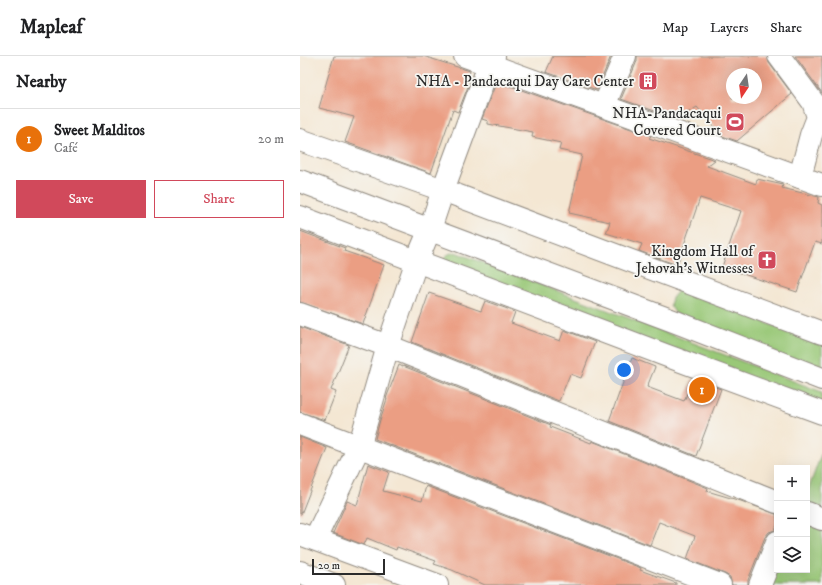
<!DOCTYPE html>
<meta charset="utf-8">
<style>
body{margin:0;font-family:"IM FELL DW Pica",serif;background:#f2f2f2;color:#202124}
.controls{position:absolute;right:12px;bottom:12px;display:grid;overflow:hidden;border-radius:0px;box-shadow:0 4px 16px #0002}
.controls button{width:36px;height:36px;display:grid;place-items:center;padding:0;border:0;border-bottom:1px solid #e0e0e0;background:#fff;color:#202124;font:20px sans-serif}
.compass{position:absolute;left:426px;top:12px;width:36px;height:36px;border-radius:50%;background:#fff;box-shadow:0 4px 16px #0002;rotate:193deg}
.scale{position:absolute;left:12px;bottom:10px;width:73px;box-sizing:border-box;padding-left:4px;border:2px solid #2b2b2b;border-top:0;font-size:11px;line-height:14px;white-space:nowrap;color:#2b2b2b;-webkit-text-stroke:3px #f6f6f2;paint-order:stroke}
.you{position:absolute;left:324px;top:314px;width:14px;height:14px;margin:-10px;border:3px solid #fff;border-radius:50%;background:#1a73e8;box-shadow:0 0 0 6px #1a73e833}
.badge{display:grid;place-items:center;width:26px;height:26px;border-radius:50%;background:#d1495b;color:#fff;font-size:13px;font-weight:700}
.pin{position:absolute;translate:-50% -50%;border:2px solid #fff;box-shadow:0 1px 4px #0006}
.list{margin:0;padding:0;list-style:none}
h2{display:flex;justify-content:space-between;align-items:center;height:52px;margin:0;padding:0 16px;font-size:17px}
h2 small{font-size:13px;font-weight:400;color:#757577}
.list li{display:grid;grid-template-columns:26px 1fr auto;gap:12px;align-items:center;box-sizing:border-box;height:60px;padding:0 16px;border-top:1px solid #e0e0e0}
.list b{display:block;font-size:15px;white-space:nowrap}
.list p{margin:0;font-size:13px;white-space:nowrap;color:#757577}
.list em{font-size:13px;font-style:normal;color:#757577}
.actions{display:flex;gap:8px;padding:12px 16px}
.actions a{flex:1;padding:9px 0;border:1px solid #d1495b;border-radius:0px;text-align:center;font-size:14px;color:#d1495b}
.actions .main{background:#d1495b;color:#fff}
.icon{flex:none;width:22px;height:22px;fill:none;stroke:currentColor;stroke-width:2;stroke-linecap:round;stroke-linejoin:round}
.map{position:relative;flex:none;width:522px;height:529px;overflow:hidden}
header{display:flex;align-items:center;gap:24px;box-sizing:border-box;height:56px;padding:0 20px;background:#fff;border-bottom:1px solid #e0e0e0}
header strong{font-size:19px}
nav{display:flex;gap:22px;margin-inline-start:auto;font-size:14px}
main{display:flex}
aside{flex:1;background:#fff}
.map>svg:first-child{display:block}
</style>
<header>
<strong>Mapleaf</strong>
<nav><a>Map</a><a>Layers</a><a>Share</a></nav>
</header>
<main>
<aside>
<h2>Nearby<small></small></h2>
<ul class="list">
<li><span class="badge" style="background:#e8710a">1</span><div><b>Sweet Malditos</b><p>Café</p></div><em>20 m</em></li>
</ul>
<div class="actions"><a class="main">Save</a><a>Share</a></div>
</aside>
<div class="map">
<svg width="522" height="529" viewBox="0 0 522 529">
<rect width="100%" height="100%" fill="#f6f6f2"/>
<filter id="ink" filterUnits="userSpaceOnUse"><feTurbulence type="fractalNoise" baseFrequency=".025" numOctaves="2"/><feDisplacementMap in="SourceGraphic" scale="8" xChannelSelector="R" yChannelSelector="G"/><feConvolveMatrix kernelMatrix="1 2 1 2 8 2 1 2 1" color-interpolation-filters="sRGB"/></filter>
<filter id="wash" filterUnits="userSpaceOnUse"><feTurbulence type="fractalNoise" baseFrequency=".012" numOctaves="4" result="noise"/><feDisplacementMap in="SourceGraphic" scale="16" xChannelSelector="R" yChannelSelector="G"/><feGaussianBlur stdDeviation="0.9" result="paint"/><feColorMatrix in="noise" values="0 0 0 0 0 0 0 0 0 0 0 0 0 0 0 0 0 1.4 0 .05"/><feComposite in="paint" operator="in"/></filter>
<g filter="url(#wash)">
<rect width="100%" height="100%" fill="#f4e7d3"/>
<g fill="#99c877" stroke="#627a51">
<path d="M155,196L522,336V352L142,209C144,200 147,198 155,196Z"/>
<path d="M379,234L522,288V315L376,258L370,249L372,242Z"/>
<path d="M522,396V452L507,446V437Z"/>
<path d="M507,468L522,473V529H466L477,514H507Z"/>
</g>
<g id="blocks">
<g fill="#eb9e83" fill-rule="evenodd">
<path d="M34,0H123L170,15L168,22L171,23L158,56L153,54L131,117L45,86L54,61L19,52Z"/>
<path d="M253,0H311L297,34L246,16Z"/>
<path d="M337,0H467L469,7L492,38L437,85L422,80L397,51L377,63L321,43L337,5ZM432,18H456V42H432Z"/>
<path d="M495,0H522V37Z"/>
<path d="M196,27L213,31L351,80L349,82L415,104L407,110L456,128L457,123L483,129L482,132L519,141L518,147L522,149V188L515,186L497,236L422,211L441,155L400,142L377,209L339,195L342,188L306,177L310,166L269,157L282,99L259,94L261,87L232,81L233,76L188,68V65L182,63Z"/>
<path d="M0,175L45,192L44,195L84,209L63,268L0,246Z"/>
<path d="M129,237L181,255L185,245L205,252L215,256L211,267L260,285L264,274L295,286L281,322L270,318L259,345L112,286Z"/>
<path d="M0,271L49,289L31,334L36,336L25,364L0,356Z"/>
<path d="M332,302L355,311L347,331L384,345L393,323L421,333L396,400L309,365Z"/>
<path d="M99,309L103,311V310L251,369L250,371L291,387L292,385L408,432L407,435L441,445L476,458L477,468L475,474L469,476L465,481L448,524V529H432L430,521L425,518L387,503L395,480L359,466L350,489L75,383L80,364L87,343H86L87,340Z"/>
<path d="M0,381L27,392L1,458H0Z"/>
<path d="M68,408L89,416L83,435L122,445L126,430L341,512L340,514L376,527V529H185L152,514L134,508L136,505L97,491L96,494L67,482L64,489L33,477L47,445L57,449Z"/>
</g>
</g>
</g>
<g filter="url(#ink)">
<use href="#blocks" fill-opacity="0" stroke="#90897f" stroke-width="1"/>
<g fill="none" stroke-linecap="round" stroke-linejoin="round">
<defs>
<g id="street">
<path d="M165,0L522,129"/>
<path d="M479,0L513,46L518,61L511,79L500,121"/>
<path d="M304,50L325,0"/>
<path d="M0,84L143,134L522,277"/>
<path d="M0,161L365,299L522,357"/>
<path d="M0,258L88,290L477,446"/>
<path d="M0,368L420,529"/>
<path d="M507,457L522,463"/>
<path d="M0,478L137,529"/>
<path d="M15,483L59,391L88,290L117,204L130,173L143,134L189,9L194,0"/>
<path d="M0,516L34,529"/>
<path d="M460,529L477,486"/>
</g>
<path id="secondary" d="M0,125L376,266L522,323"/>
</defs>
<use href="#street" stroke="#90897f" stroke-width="24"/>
<use href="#secondary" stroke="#90897f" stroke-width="24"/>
<use href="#street" stroke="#fff" stroke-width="22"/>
<use href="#secondary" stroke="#fff" stroke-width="22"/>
</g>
</g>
<defs>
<symbol id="building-square" viewBox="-11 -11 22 22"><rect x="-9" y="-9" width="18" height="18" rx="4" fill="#d1495b" stroke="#f6f6f2"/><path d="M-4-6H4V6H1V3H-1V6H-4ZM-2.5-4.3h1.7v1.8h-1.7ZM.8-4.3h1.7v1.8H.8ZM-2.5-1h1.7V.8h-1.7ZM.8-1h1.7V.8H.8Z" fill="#fff"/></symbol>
<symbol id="stadium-square" viewBox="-11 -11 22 22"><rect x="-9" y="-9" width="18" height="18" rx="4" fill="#d1495b" stroke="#f6f6f2"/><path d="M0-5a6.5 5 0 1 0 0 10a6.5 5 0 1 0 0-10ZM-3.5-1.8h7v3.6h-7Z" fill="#fff"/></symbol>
<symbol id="church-square" viewBox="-11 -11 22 22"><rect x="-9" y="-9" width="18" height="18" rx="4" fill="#d1495b" stroke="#f6f6f2"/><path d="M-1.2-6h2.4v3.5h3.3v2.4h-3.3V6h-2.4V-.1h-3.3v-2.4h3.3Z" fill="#fff"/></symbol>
</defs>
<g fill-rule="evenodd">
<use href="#building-square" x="337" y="14" width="22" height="22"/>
<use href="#stadium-square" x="424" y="55" width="22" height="22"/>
<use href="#church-square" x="456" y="193" width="22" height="22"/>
</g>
<g text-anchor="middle" stroke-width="3.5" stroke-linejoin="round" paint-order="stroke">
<g font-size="15" fill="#2b2b2b" stroke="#f6f6f2" text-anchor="end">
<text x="334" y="30">NHA - Pandacaqui Day Care Center</text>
<text x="421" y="62">NHA-Pandacaqui<tspan x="421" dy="17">Covered Court</tspan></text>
<text x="453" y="200">Kingdom Hall of<tspan x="453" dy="17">Jehovah's Witnesses</tspan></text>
</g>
</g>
</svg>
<div class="controls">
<button>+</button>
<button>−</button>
<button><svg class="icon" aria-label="layers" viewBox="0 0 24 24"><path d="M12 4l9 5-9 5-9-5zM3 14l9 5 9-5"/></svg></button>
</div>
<svg class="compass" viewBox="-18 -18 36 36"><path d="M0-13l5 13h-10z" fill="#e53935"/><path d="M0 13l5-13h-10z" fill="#757577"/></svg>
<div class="scale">20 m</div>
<div class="you"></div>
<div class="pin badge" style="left:402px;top:334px;background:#e8710a">1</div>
</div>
</main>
